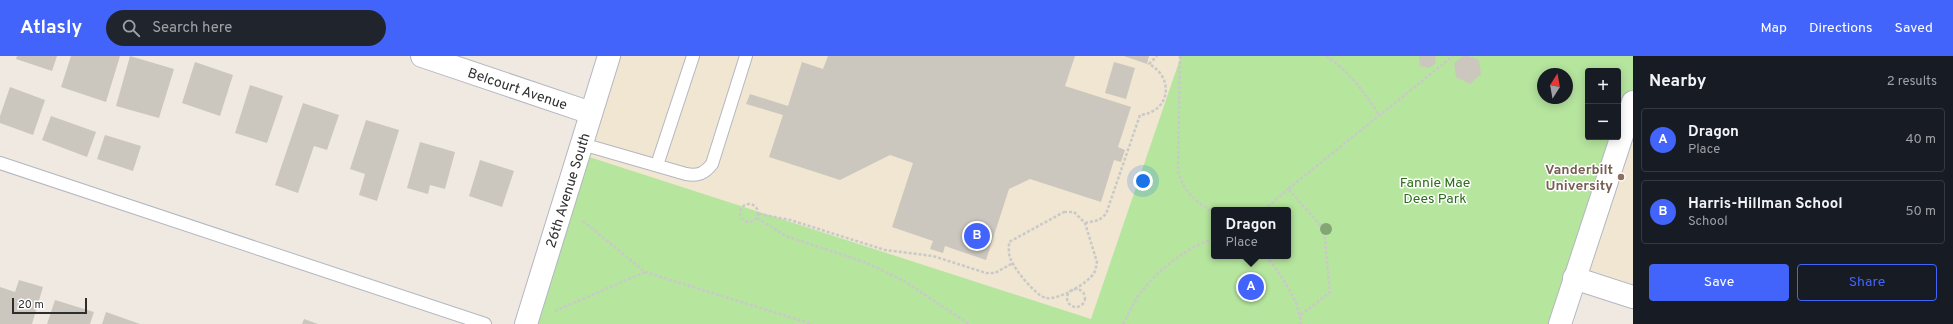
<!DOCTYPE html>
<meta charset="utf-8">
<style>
body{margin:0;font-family:Overpass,sans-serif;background:#20242c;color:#f1f3f6}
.controls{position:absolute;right:12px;top:12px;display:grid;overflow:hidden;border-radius:4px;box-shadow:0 2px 10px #0003}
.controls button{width:36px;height:36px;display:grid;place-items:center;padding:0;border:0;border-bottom:1px solid #363941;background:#171b24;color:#f1f3f6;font:20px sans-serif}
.compass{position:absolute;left:1537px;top:12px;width:36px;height:36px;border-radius:50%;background:#171b24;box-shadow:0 2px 10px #0003;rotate:11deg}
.scale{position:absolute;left:12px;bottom:10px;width:75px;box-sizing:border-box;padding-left:4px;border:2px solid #2e2e2e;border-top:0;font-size:11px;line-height:14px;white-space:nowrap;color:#2e2e2e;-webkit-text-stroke:3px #fff;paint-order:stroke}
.you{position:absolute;left:1143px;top:125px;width:14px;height:14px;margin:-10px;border:3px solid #fff;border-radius:50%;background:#1a73e8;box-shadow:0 0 0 6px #1a73e833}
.badge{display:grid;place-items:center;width:26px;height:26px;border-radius:50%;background:#4264fb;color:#fff;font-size:13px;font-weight:700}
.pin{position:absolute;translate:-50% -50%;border:2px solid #fff;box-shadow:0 1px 4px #0006}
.popup{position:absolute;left:1211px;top:151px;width:80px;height:52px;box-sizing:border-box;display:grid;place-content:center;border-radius:4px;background:#171b24;filter:drop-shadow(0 1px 3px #0005);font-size:13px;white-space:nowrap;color:#9ea1a6}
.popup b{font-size:15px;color:#f1f3f6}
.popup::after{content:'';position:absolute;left:50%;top:100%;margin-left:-8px;border:8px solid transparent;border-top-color:#171b24}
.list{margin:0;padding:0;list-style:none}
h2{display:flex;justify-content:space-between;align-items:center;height:52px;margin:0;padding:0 16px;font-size:17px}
h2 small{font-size:13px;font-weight:400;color:#9ea1a6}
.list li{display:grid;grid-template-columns:26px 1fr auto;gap:12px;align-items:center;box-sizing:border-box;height:64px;margin:0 8px 8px;padding:0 8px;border:1px solid #363941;border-radius:4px}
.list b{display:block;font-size:15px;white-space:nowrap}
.list p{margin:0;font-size:13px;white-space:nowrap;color:#9ea1a6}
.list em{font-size:13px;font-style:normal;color:#9ea1a6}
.actions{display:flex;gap:8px;padding:12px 16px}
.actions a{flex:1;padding:9px 0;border:1px solid #4264fb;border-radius:4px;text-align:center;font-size:14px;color:#4264fb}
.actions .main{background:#4264fb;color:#fff}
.icon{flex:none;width:22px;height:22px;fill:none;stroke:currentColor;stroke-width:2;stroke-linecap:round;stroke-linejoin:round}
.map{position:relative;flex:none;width:1633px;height:268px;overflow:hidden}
header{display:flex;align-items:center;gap:24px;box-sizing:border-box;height:56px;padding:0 20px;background:#4264fb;color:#fff}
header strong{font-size:19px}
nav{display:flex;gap:22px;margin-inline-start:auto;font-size:14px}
.search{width:280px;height:36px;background:#20242c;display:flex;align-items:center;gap:10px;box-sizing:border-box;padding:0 14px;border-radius:22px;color:#9ea1a6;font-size:15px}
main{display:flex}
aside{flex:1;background:#171b24}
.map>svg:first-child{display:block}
</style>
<header>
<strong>Atlasly</strong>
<div class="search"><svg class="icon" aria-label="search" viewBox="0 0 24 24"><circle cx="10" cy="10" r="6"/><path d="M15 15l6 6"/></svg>Search here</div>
<nav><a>Map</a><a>Directions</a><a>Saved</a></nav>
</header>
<main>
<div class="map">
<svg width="1633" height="268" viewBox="0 0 1633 268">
<rect width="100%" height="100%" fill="#efe9e1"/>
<g fill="#f0e6d1">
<path d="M616,0H1181L1091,263L580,98Z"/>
<path d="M1633,46V241L1574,222Z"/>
</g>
<path fill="#b6e59e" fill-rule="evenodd" d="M1181,0H1633V46L1561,268H526L580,98L1091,263ZM1588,15H1618V81H1588ZM1543,18H1567V42H1543ZM1214,154H1288V200H1214Z"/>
<g fill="#cbc7bf">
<path d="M17,0H57L52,15L16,3Z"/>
<path d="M71,0H120L106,46L61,31Z"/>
<path d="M130,0L174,13L159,62L116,50Z"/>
<path d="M828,0H1075L1065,30L1131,51L1118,91L1125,94L1121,106L1114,104L1101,146L1030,123L1009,133L986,204L945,190L943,197L930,193L933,185L892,171L913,107L890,99L840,124L769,101L783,59L746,48L750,38L788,50L802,6L823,13Z"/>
<path d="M1124,0H1149L1147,8Z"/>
<path d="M1419,0H1435L1436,7L1429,12L1420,10Z"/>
<path d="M1463,0H1469L1479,4L1481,18L1470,28L1456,21L1454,7Z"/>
<path d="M195,6L233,19L220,60L182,47Z"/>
<path d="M1114,6L1135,12L1126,43L1105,37Z"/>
<path d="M250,29L283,40L267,87L235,77Z"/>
<path d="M10,31L45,44L33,79L0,67V60Z"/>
<path d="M303,47L339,59L327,94L314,90L298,137L275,129Z"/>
<path d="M51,60L96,76L87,101L42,84Z"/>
<path d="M366,64L399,74L377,145L359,139L365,118L350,113Z"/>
<path d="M105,79L141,90L133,115L97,103Z"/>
<path d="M420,86L455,96L445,133L430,129L428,138L407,132Z"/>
<path d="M480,104L514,115L502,151L469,140Z"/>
<path d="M19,224L43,231L32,268H0V231L15,236Z"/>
<path d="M55,244L94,256L90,268H47Z"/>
<path d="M106,256L140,268H102Z"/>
<path d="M304,263L318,268H302Z"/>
</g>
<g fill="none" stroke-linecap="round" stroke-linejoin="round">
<defs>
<g id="lane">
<path d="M582,88L686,118C698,120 704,118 712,108L746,0"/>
<path d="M0,107L485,268"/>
<path d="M657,109L693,0"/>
</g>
<g id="street">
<path id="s1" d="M422,0L591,57"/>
<path d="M1574,222L1633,241"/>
<path id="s2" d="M526,268L609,0"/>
<path d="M1560,268L1633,46"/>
</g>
</defs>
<use href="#lane" stroke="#b4b7c1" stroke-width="14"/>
<use href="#street" stroke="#b4b7c1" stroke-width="24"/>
<g stroke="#c9c9c9" stroke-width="2.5" stroke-dasharray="3 2" stroke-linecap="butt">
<path d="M1180,0L1178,115C1183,136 1197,146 1214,157"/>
<path d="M1326,0C1349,15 1364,36 1379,59"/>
<circle cx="749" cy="157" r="9"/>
<path d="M1264,154L1288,133"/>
<path d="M1064,156H1074L1085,167L1097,206C1096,210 1096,214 1094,217C1087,228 1059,244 1046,242C1036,240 1015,214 1011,204C1008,199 1009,192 1009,186Z"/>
<path d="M759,158L790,164L885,194L933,200L986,217H995L1013,207"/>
<path d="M757,162L786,180L867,207L904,225L969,268"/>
<path d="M583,165L645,216L812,268"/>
<path d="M1085,167L1099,164L1106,158L1140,59C1170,56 1175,22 1149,8L1157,0"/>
<path d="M1266,200C1280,217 1300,246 1301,268"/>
<circle cx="1076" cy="242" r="9"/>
<path d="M555,255L645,216"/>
<path d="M1301,259L1330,236L1324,173L1288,133L1453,0"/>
<path d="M1123,268C1129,259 1132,248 1139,239C1157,214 1185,193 1214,182"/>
</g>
<use href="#lane" stroke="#fff" stroke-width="12"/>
<use href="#street" stroke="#fff" stroke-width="22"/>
</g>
<circle fill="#84a574" cx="1326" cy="173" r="6"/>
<circle fill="#8d6e63" stroke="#fff" stroke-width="1.5" cx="1621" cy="121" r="4"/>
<g text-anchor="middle" stroke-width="3" stroke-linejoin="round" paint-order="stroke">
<g font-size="14" fill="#2e2e2e" stroke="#fff">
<text dy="5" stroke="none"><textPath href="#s1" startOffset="101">Belcourt Avenue</textPath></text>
<text dy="5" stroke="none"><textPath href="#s2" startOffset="140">26th Avenue South</textPath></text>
</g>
<g font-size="14" font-weight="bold" fill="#785e54" stroke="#fff" text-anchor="end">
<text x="1613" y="118">Vanderbilt<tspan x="1613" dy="16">University</tspan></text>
</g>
<g font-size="14" fill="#2c6e1b" stroke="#fff">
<text x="1435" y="131">Fannie Mae<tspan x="1435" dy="16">Dees Park</tspan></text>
</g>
</g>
</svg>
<div class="controls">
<button>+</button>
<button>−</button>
</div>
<svg class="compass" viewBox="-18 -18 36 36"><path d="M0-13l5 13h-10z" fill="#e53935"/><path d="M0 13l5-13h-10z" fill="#9ea1a6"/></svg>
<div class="scale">20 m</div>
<div class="you"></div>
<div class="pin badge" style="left:1251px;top:231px">A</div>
<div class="popup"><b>Dragon</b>Place</div>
<div class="pin badge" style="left:977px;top:180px">B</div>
</div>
<aside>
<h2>Nearby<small>2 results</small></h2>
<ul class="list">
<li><span class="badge">A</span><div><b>Dragon</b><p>Place</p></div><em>40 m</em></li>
<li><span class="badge">B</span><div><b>Harris-Hillman School</b><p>School</p></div><em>50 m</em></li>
</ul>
<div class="actions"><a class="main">Save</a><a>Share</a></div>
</aside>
</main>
